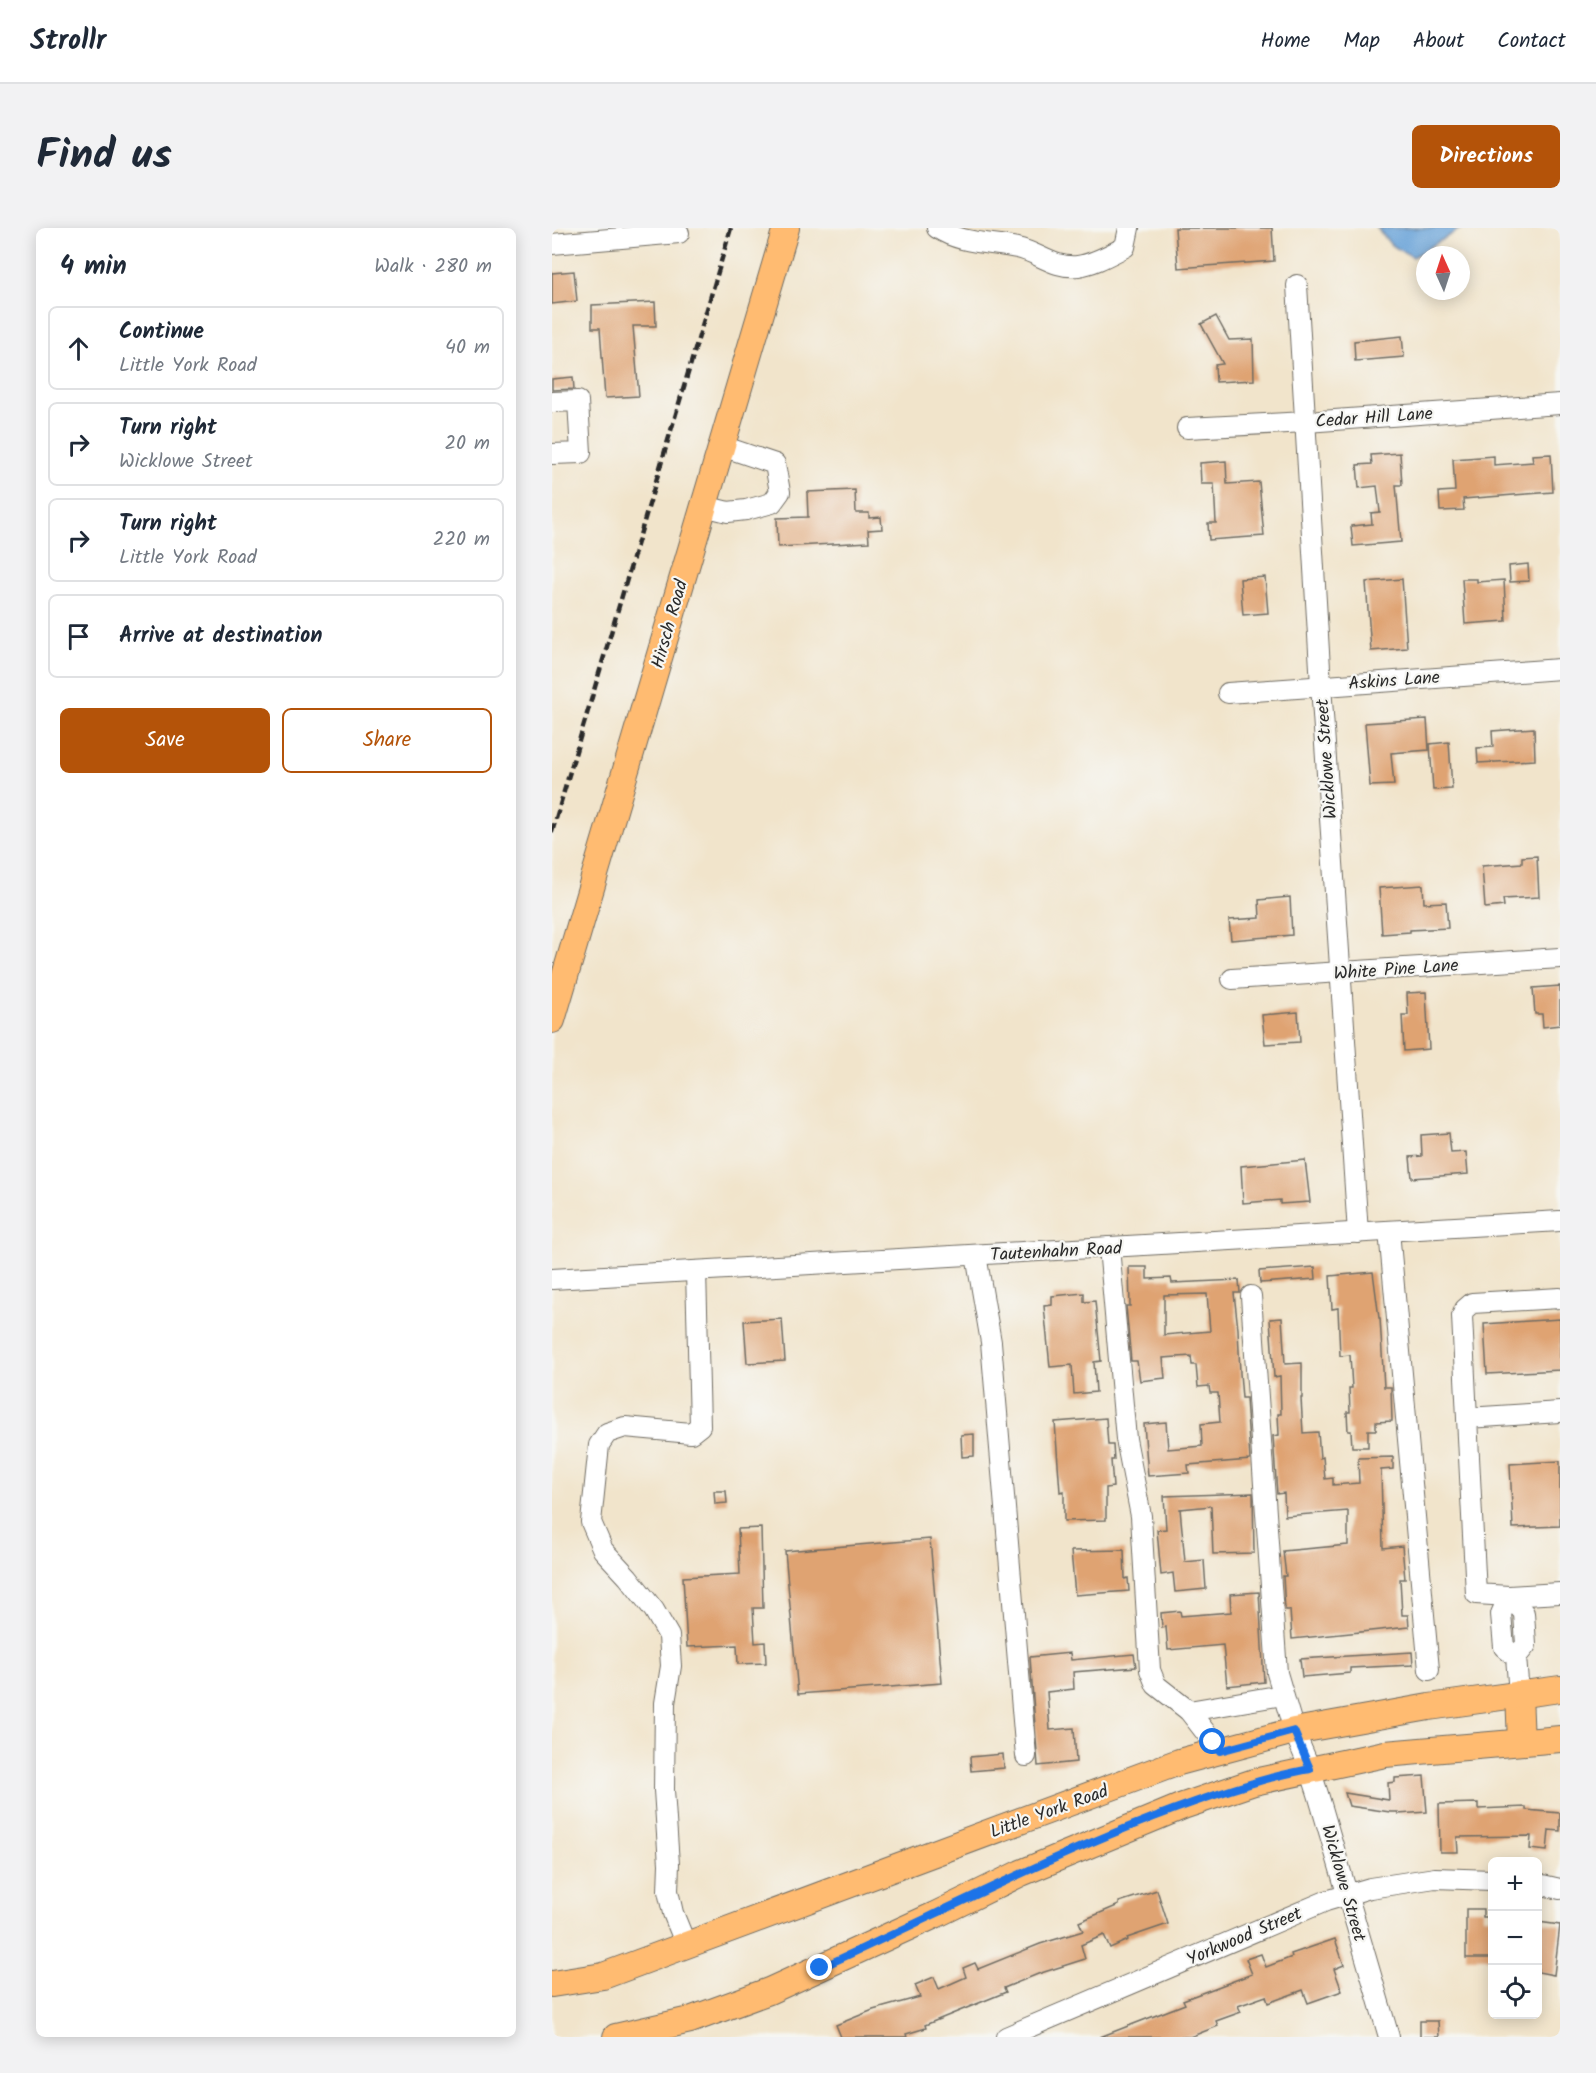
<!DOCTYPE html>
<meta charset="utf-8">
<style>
body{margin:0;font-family:Kalam,sans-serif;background:#f2f2f3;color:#1f2937}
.controls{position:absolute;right:18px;bottom:18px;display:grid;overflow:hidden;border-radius:9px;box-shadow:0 3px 15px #0003}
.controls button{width:54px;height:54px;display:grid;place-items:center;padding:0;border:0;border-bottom:2px solid #e0e1e3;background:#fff;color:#1f2937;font:30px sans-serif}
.compass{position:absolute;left:864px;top:18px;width:54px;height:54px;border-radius:50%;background:#fff;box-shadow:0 3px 15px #0003;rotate:357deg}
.stop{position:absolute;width:18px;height:18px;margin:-14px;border:4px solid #1a73e8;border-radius:50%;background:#fff}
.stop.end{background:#1a73e8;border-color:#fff;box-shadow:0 2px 6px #0008}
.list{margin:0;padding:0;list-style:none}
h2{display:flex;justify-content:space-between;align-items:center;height:78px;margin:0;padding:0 24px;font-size:26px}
h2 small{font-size:20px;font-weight:400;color:#747a83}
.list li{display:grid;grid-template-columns:39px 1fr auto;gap:18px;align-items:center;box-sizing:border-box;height:84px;margin:0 12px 12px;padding:0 12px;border:2px solid #e0e1e3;border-radius:9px}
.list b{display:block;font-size:22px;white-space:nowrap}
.list p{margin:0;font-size:20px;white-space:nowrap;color:#747a83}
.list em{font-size:20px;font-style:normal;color:#747a83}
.actions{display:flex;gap:12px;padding:18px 24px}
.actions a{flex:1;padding:14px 0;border:2px solid #b45309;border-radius:9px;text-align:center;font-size:21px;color:#b45309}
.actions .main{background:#b45309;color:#fff}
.icon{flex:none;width:33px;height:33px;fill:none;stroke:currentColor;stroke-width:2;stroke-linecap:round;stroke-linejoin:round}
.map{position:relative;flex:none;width:1008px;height:1809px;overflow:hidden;border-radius:9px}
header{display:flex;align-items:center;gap:36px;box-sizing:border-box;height:84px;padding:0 30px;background:#fff;border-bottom:2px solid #e0e1e3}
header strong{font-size:28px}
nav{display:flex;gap:33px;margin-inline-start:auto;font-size:21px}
.intro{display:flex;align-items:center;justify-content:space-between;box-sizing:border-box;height:144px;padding:0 36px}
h1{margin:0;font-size:42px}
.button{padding:15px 27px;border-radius:9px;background:#b45309;color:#fff;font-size:21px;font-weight:700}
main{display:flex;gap:36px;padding:0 36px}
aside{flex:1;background:#fff;border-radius:9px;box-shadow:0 3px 15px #0003}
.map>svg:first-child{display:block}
</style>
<header>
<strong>Strollr</strong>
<nav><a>Home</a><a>Map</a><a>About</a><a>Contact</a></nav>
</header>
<div class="intro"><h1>Find us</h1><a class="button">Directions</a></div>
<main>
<aside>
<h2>4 min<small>Walk · 280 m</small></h2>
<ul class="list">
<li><svg class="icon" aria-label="ahead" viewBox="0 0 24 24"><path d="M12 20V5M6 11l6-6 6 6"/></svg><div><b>Continue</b><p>Little York Road</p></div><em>40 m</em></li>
<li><svg class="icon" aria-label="right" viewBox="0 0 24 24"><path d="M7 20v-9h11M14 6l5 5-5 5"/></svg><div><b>Turn right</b><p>Wicklowe Street</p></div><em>20 m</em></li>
<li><svg class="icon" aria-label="right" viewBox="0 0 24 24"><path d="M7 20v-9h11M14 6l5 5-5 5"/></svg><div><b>Turn right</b><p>Little York Road</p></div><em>220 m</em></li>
<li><svg class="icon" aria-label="arrive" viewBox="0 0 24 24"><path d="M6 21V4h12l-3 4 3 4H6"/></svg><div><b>Arrive at destination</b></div></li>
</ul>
<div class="actions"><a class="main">Save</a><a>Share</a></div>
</aside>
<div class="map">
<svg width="1008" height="1809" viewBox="0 0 1008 1809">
<rect width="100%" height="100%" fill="#f6f6f2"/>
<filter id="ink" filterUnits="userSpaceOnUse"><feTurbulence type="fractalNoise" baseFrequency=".0167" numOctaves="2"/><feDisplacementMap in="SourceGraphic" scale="12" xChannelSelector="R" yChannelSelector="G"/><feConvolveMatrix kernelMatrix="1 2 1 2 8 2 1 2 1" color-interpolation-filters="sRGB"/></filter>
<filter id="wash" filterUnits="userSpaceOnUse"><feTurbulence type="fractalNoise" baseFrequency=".008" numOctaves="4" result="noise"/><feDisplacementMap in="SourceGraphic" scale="24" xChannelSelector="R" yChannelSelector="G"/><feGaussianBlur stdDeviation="1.35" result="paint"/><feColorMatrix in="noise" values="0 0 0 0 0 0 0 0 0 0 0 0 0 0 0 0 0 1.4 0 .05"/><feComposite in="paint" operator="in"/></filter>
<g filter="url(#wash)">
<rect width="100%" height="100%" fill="#f1e4cb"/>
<path fill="#68a2d8" stroke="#4a6682" stroke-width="1.5" d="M825,0H910L861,29L839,17Z"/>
<g id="blocks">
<g fill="#dfa372" fill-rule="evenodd">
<path d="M623,0H720L722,33L626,40Z"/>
<path d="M22,43L25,73L0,76V45Z"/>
<path d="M103,74L104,98H81L87,168L53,170L48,100H40V77Z"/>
<path d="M664,88L677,112L701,111L702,152L664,154L663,137L671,136L649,96Z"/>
<path d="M850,108L852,129L803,133L802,113Z"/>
<path d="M21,149L22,161L0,162V151Z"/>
<path d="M848,225L850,257H844L849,314L801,318L799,298L820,296L819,285L828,284L825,258L807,260L805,237L820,236L819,227Z"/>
<path d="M999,226L1001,264L911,271L912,282L888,283L887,264L903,263L901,231L942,228V237L981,234L980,227Z"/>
<path d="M674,233L675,256L707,254L712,308L657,312L656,295H664L662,256H649L648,235Z"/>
<path d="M303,262L304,285H317V290L329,289L330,301L316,302L317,314L226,319L225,290L256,289L255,264Z"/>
<path d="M976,336L977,353L958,354L957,338Z"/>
<path d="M713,349L716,385L691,387L688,351Z"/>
<path d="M850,351L855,420L819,423L814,354Z"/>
<path d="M910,351H925V354L952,352L954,393L913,396Z"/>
<path d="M875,491L877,522L839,525L842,557L818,558L813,495Z"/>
<path d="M982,500L983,532L926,535L925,520L941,519L940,503Z"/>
<path d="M897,514L900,561L881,562L878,516Z"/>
<path d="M985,628L987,669L951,671L952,678L933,680L930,638L970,635V629Z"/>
<path d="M871,657L872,675L894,674L896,700L858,702V704L830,706L827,660Z"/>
<path d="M738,669L740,707L679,712L677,692L708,690L707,672Z"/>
<path d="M1008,758V797L991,799L990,786H983L981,760Z"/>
<path d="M874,764L877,821L852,823L850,787H856L855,765Z"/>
<path d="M746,784L748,814L713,816L710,787Z"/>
<path d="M897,905L899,925L914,924L916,946L860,950L858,929L870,928L869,907Z"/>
<path d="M753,932L758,974L728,976V972L691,975L689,938Z"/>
<path d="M577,1039H595V1051L619,1050L620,1055L687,1052L688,1065H682L686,1101L688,1145L690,1170H694L698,1232L636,1237L637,1245L596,1248L592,1196L614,1194L616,1221L650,1218L649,1196L668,1194L666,1165H658L657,1158L646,1159L644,1137H640L639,1128L611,1130L613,1150L588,1153L585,1133H579L574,1078H578ZM655,1066L658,1103L612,1107V1067Z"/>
<path d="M763,1039L764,1051L708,1055L707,1043Z"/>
<path d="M821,1044L827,1090H828L832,1159H839L840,1193L824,1194V1202H816V1219H800L799,1203H796L795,1184H798L797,1160H800L798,1127L788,1128L786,1080L780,1081L778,1048Z"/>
<path d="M532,1065V1074L543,1073L549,1133L542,1134L544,1164L522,1166L520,1137L498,1139L492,1078L500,1077V1068Z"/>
<path d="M730,1090L733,1136L750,1135V1170H749L751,1205L766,1204L768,1230L771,1229L773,1251L781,1250V1257L807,1255L806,1230L841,1229V1241L829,1242L831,1320L850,1318L853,1351H848L850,1387H856L857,1399L740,1411L738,1382H733L731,1348H734L731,1323L796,1317V1283L733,1288L732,1265L725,1266L721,1208L727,1207L726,1186H729L728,1148L722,1149L718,1091Z"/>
<path d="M230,1091L233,1133L195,1135L192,1093Z"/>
<path d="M1008,1091V1142L935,1146L932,1096Z"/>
<path d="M554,1190L556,1217H561L562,1232H559L561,1259L554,1260V1292L512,1293V1263L508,1264L503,1194Z"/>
<path d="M422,1206V1228L410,1229L409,1207Z"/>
<path d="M1008,1233V1298L961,1300L958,1236Z"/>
<path d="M162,1263H174L175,1275L163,1276Z"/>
<path d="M701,1265L702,1325L661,1326L659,1278L628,1281L633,1334L652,1332L654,1361L623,1364L621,1345L609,1347L605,1302L614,1301L612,1268Z"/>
<path d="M209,1300L211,1380H201L203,1415L213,1414L214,1435L186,1436L185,1417L135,1419L131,1349L188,1346L186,1301Z"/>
<path d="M378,1311L390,1455L246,1466L233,1323Z"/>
<path d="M572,1322L573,1351L576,1350L577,1363L523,1367L519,1323Z"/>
<path d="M707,1364L712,1454L675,1458L671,1417L616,1422L614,1399L610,1400L609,1385L628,1383L629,1388L679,1384L678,1366Z"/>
<path d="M860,1424L861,1437L798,1440V1445L750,1449L748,1431Z"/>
<path d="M518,1425L519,1432L582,1426L584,1439L521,1444L522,1461L495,1464L498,1502L522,1500L524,1534L486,1538L478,1429Z"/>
<path d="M451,1526L452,1540L419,1543L418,1529Z"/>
<path d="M872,1548L875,1584L846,1586V1584H838L797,1578L793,1565L837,1572L836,1555L843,1554V1550Z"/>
<path d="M926,1575V1581L974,1579V1582L1008,1585V1603L997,1602L995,1623L978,1621L979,1608L905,1609L906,1624H888L887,1576Z"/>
<path d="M605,1662L616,1696L575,1710L576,1712L558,1720L552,1707L529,1717L533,1731L486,1746L452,1760L454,1764L373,1797L374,1800L354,1806L355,1809H289L284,1797L321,1782L368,1769L363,1757L382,1749L387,1761L414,1749L411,1740L423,1735L426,1741L488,1716L531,1703L527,1694L567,1677V1674Z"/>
<path d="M914,1681H931V1689H940V1730H914Z"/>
<path d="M986,1694L1008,1697L1002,1747L986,1744Z"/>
<path d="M783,1711L792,1737L782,1741L790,1763L756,1775L751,1762L716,1775L714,1768L686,1778L689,1784L664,1793L666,1798L638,1809H548L633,1776L631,1772L700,1746L694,1731L709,1726L714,1739L740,1729L739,1726Z"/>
<path d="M868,1793H886L887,1809H868Z"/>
</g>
</g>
</g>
<g filter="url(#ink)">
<use href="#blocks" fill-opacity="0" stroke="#706c63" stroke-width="1.5"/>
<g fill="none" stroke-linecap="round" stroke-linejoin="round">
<defs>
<g id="minor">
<path d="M385,0C409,16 438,14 465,20C486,24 502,41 526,38C542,36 559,26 573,19L577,0"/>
<path d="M0,16L127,5"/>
<path d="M745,57L769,457L806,1005"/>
<path d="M0,174L26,173L29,225L0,226"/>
<path d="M635,200L754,194L1008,176"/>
<path d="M152,278L176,284L194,282L220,275L228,264L223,236L170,218"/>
<path d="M676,465L1008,441"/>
<path d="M680,751L1008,730"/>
<path d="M837,1003L877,1442"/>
<path d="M557,1019L574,1211L589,1288L598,1442L604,1457L637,1483L668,1523"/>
<path d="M424,1027L439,1114L474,1528"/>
<path d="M0,1051L1008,993"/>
<path d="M699,1068L725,1445L742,1503L758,1541L766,1566L837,1809"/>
<path d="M1008,1184L915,1190L924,1366L957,1368L1008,1365"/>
<path d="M915,1190L910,1088L913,1081L920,1075L1008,1070"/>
<path d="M957,1368L949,1386L952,1419L964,1429L967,1466"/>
<path d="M957,1368L972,1385L974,1417L964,1429"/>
<path d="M637,1483L731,1467"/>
<path d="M986,1656L1008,1661"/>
<path d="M134,1717L121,1685L116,1663L117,1636L112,1562L113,1475L119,1438L117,1408L102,1382L76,1349L51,1322L39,1294L47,1217L55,1205L73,1199L139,1205L148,1198L144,1043"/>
<path d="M454,1809L774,1673L818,1660L883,1650L940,1652"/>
</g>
<g id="major">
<path d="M0,792L234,0"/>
<path d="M967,1466L969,1514"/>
<path d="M0,1756L51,1748L627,1534L742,1503L877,1479L1008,1461"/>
<path d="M64,1809L138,1792L217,1763L383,1687L469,1645L631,1578L702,1554L833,1526L1008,1511"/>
</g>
</defs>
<use href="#minor" stroke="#706c63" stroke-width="22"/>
<use href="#major" stroke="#706c63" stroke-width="28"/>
<use href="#minor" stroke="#fff" stroke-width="20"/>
<use href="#major" stroke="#ffbb71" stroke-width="26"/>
<path stroke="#2b2b2b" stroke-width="4.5" stroke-dasharray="9 4.5" stroke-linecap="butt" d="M0,604L179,0"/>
</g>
</g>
<g fill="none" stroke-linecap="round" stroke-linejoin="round" filter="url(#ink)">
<path stroke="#1a73e8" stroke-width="8" d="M268,1740C411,1675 550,1600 701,1555C719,1549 739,1545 758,1541L742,1503L668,1523L661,1514"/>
</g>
<g text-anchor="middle" stroke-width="4.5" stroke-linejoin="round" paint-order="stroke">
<g font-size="18" fill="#2b2b2b" stroke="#f6f6f2">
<text transform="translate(822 189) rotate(-4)" y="6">Cedar Hill Lane</text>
<text transform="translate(117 396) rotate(-74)" y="6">Hirsch Road</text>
<text transform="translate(842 452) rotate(-4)" y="6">Askins Lane</text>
<text transform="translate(774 531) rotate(-94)" y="6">Wicklowe Street</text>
<text transform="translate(844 741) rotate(-4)" y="6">White Pine Lane</text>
<text transform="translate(504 1023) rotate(-3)" y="6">Tautenhahn Road</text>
<text transform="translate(497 1583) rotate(-20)" y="6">Little York Road</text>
<text transform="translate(792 1655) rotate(74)" y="6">Wicklowe Street</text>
<text transform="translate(692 1708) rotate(-23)" y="6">Yorkwood Street</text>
</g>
</g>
</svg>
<div class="controls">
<button>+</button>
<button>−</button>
<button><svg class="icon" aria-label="locate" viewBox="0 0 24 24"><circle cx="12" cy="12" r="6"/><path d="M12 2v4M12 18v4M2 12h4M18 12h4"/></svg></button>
</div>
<svg class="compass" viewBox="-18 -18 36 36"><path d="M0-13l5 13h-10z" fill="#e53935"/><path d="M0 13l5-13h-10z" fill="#747a83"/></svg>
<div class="stop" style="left:661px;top:1514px"></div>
<div class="stop end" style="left:268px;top:1740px"></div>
</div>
</main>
